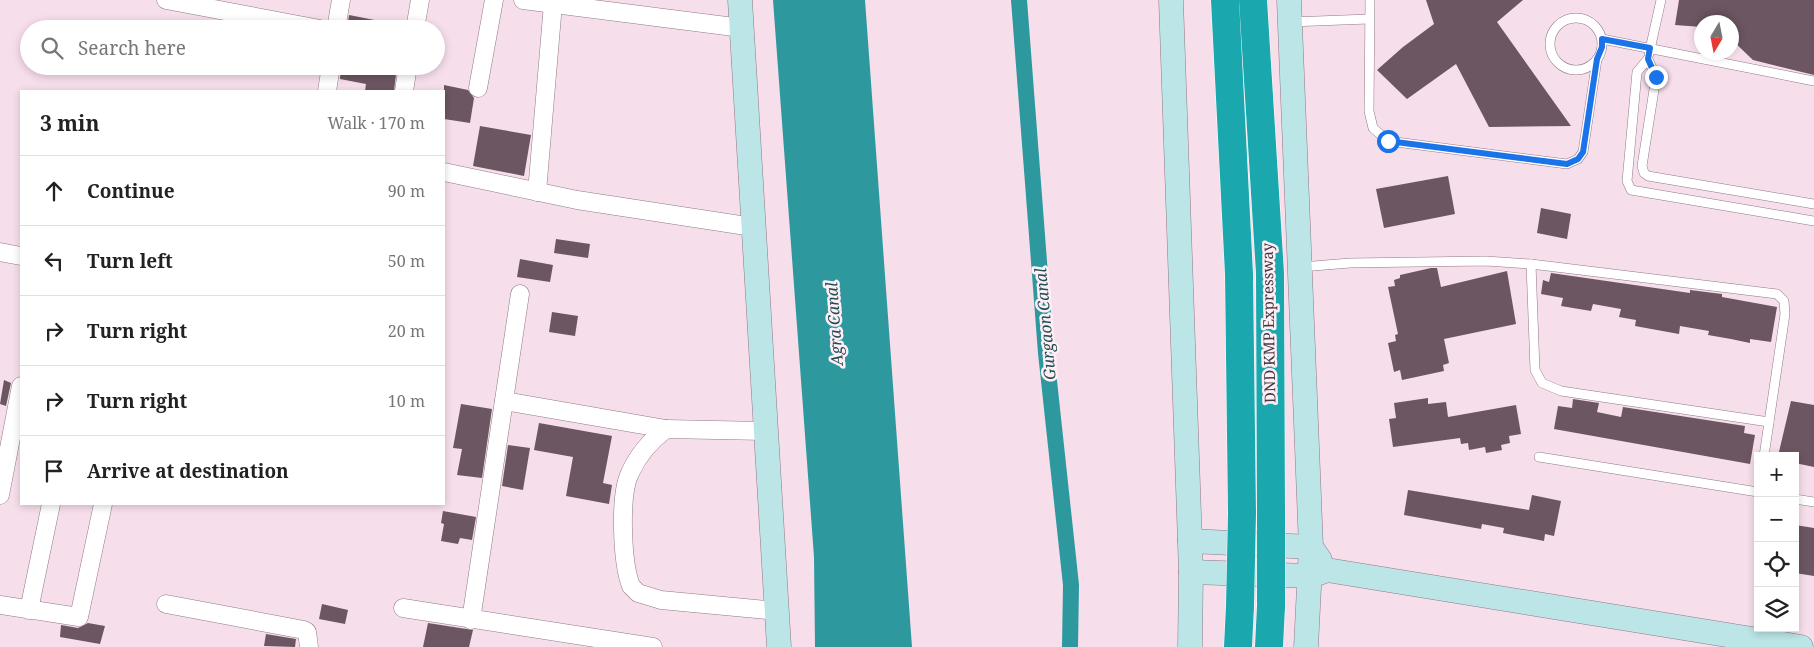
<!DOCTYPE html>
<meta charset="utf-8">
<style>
body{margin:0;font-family:"Noto Serif",serif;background:#f2f2f2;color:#222}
.controls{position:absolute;right:15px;bottom:15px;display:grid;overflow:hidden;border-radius:0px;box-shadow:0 2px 8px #0003}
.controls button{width:45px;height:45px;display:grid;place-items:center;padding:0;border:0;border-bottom:1px solid #e0e0e0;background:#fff;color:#222;font:25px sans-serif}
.compass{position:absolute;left:1694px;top:15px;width:45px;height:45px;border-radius:50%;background:#fff;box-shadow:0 2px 8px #0003;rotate:190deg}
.stop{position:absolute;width:15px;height:15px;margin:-11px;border:4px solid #1a73e8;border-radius:50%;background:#fff}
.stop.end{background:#1a73e8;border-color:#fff;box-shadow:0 1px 5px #0008}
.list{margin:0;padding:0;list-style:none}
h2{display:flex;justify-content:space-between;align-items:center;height:65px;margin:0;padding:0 20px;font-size:21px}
h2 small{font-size:16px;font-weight:400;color:#767676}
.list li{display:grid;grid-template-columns:32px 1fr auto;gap:15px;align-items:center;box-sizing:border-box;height:70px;padding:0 20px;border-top:1px solid #e0e0e0}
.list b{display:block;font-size:19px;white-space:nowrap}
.list em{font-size:16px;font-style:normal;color:#767676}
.icon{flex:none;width:28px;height:28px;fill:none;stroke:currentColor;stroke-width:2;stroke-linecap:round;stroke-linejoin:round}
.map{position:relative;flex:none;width:1814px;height:647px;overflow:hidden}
.search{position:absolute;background:#fff;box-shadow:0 2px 8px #0003;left:20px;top:20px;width:425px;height:55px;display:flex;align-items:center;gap:12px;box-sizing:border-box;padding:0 18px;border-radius:28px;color:#767676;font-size:19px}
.panel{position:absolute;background:#fff;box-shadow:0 2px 8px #0003;left:20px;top:90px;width:425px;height:415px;border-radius:0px}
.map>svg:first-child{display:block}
</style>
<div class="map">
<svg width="1814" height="647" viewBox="0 0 1814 647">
<rect width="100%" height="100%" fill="#f7deeb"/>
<path fill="#2d999e" d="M773,0H865L912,647H815L814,557Z"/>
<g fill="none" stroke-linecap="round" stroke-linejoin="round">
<path stroke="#2d999e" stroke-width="16" d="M1019,0L1046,353L1071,585L1070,647"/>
</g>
<g fill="#6c5662">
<path d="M1426,0H1523L1497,22L1571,126L1489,127L1456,64L1407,99L1377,70L1403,47L1434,24Z"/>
<path d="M1679,0H1814V75L1753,60L1732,40V22H1702V27L1675,25Z"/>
<path d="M349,15L390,23V29H347Z"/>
<path d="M341,66H397L394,91H365L366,84L340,79Z"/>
<path d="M444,85L468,90L474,98L470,123L444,119Z"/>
<path d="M480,126L531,135L524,176L473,166Z"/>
<path d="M1448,176L1455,214L1384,228L1376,189Z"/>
<path d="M1541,208L1571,214L1567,239L1537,233Z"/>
<path d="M556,239L590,244L588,258L554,253Z"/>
<path d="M520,259L553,265L550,282L517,277Z"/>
<path d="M1431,268H1437L1441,287L1507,271L1516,324L1444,339L1449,363L1443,365L1444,371L1402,380L1400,370L1394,372L1388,343L1396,341L1395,335L1398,334L1388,287L1395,286L1394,280L1400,278V275Z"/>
<path d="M1551,273L1690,293V290L1722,294V297L1777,307L1771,342L1750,339V343L1731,339L1708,335L1709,331L1680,326L1679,334L1635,326L1636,320L1619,317L1621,309L1593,304L1591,311L1561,306L1563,298L1541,294L1543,280L1549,282Z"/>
<path d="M552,312L578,316L575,336L549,332Z"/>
<path d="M4,380L11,383L6,406L0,404Z"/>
<path d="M1428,398V404L1446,402L1448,417L1516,405L1521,434L1509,436L1510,443L1501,445L1502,450L1486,453L1485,447L1469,450L1468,443L1461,444L1460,438L1393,447L1389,419L1396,418L1394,403Z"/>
<path d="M1573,399L1599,403L1597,412L1621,417L1623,407L1745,426L1744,433L1755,435L1750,464L1554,429L1558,406L1572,408Z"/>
<path d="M1791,401L1814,405V467L1795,463V456H1778Z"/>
<path d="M461,404L492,409L482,478L457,475L462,449L453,448Z"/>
<path d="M539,423L612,436L603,483L612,485L609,504L566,496L573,457L534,450Z"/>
<path d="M508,445L530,448L523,490L502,486Z"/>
<path d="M1408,490L1529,510L1532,495L1561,501L1554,536L1545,534L1544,541L1503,533L1504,528L1482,524L1481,529L1404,515Z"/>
<path d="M443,511L476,517L472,540L460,538L458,544L441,541L444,524L441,523Z"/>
<path d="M1795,525L1814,528V576L1795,573Z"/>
<path d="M322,604L348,610L345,624L319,619Z"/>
<path d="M88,623L105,626L100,644L60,637L61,625L78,628Z"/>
<path d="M428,623L473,630L469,647H423Z"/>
<path d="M266,634L296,639L295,647L264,646Z"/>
</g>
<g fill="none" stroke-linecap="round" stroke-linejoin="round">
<defs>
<g id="lane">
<path d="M1370,0L1369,111L1373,128L1388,141L1567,164L1578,159L1583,152L1597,59"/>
<circle cx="1576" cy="44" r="26"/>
<path d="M1290,22L1369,19"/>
<path d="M1602,39L1814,81"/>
<path d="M1649,54L1661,0"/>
<path d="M1814,204L1648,176L1644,173L1642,166L1656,77L1648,59L1637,72L1627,181L1631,190L1814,221"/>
<path d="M1531,264L1535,370L1542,383L1561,391L1769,422"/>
<path d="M1301,267L1350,263L1486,261L1531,264L1777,294L1784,301L1785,314L1764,456"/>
<path d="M1539,457L1758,492"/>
<path d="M1795,499L1814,502"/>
</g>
<g id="street">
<path d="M166,0L320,29"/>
<path d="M523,0L742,28"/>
<path d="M336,29L341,0"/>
<path d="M415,29L420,0"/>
<path d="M478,88L494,0"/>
<path d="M327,91L331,66"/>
<path d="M404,91L408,66"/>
<path d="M444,172L577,200L753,227"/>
<path d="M537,192L553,4"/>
<path d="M0,252L21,256"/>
<path d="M504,401L666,429"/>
<path d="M767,431L666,429C650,441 638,455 630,473C619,495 622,563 631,586L638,593L661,600L777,611"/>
<path d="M0,495L21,386"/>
<path d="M166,604L304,630L307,632L309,647"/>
<path d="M0,605L79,617L103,504"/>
<path d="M403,608L653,647"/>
<path d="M29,610L51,504"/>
<path d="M471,620L520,294"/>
</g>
<g id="secondary">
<path d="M740,0L779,647"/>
<path d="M1171,0L1191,572L1190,647"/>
<path d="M1289,0L1311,547L1306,647"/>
<path d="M1190,541L1311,547L1320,560"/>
<path d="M1191,572L1311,576L1327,570L1801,647"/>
</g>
<g id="highway">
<path d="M1225,0L1239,274L1242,513"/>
<path d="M1253,0L1270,273L1271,514"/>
<path d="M1238,647L1240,606"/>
<path d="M1269,647L1271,606"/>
</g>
</defs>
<use href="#lane" stroke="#907985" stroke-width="10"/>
<use href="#street" stroke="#907985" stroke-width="19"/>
<use href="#secondary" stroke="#907985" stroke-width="25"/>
<use href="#highway" stroke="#fff" stroke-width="29"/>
<use href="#lane" stroke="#fff" stroke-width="9"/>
<use href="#street" stroke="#fff" stroke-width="18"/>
<use href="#secondary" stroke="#bbe5e7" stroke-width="24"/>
<use href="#highway" stroke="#1ba7ae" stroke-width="28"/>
<defs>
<g id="highway-bridge">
<path d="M1240,606L1242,513"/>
<path d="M1271,606V514"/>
</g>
</defs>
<use href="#highway-bridge" stroke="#fff" stroke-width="29" stroke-linecap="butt"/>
<use href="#highway-bridge" stroke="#1ba7ae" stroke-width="28"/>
</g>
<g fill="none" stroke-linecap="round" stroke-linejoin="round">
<path stroke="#1a73e8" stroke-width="6" d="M1388,141L1567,164L1578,159L1583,152L1597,59L1602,47V39L1650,48L1648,59L1656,77"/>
</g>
<g text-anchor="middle" stroke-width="5" stroke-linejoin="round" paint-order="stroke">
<g font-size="15" fill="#43393e" stroke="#feeef6">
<text transform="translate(1269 323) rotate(-91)" y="5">DND KMP Expressway</text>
</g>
<g font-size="16" font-style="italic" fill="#214e50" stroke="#feeef6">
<text transform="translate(834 324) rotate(-94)" y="6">Agra Canal</text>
<text transform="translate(1045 324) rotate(-95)" y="6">Gurgaon Canal</text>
</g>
</g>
</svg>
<div class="controls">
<button>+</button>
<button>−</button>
<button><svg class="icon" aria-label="locate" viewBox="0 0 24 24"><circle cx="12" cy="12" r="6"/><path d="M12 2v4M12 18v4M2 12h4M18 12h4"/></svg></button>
<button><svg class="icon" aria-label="layers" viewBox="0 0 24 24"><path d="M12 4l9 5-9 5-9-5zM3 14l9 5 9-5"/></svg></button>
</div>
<svg class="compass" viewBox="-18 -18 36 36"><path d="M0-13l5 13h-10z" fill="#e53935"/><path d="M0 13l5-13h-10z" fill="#767676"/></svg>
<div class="stop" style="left:1388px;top:141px"></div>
<div class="stop end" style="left:1656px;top:77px"></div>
<div class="search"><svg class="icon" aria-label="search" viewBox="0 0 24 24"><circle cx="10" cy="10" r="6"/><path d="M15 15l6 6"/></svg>Search here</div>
<section class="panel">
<h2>3 min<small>Walk · 170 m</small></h2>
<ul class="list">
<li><svg class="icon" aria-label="ahead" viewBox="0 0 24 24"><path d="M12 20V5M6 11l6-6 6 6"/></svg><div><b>Continue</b></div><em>90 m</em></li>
<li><svg class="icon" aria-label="left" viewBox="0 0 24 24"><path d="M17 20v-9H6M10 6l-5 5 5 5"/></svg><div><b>Turn left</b></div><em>50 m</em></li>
<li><svg class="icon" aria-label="right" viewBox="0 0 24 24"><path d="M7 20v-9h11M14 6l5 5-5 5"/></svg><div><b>Turn right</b></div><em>20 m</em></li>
<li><svg class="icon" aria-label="right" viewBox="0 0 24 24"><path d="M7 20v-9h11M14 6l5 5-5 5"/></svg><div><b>Turn right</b></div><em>10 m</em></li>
<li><svg class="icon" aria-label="arrive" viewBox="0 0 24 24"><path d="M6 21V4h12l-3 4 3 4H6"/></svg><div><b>Arrive at destination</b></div></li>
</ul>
</section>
</div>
